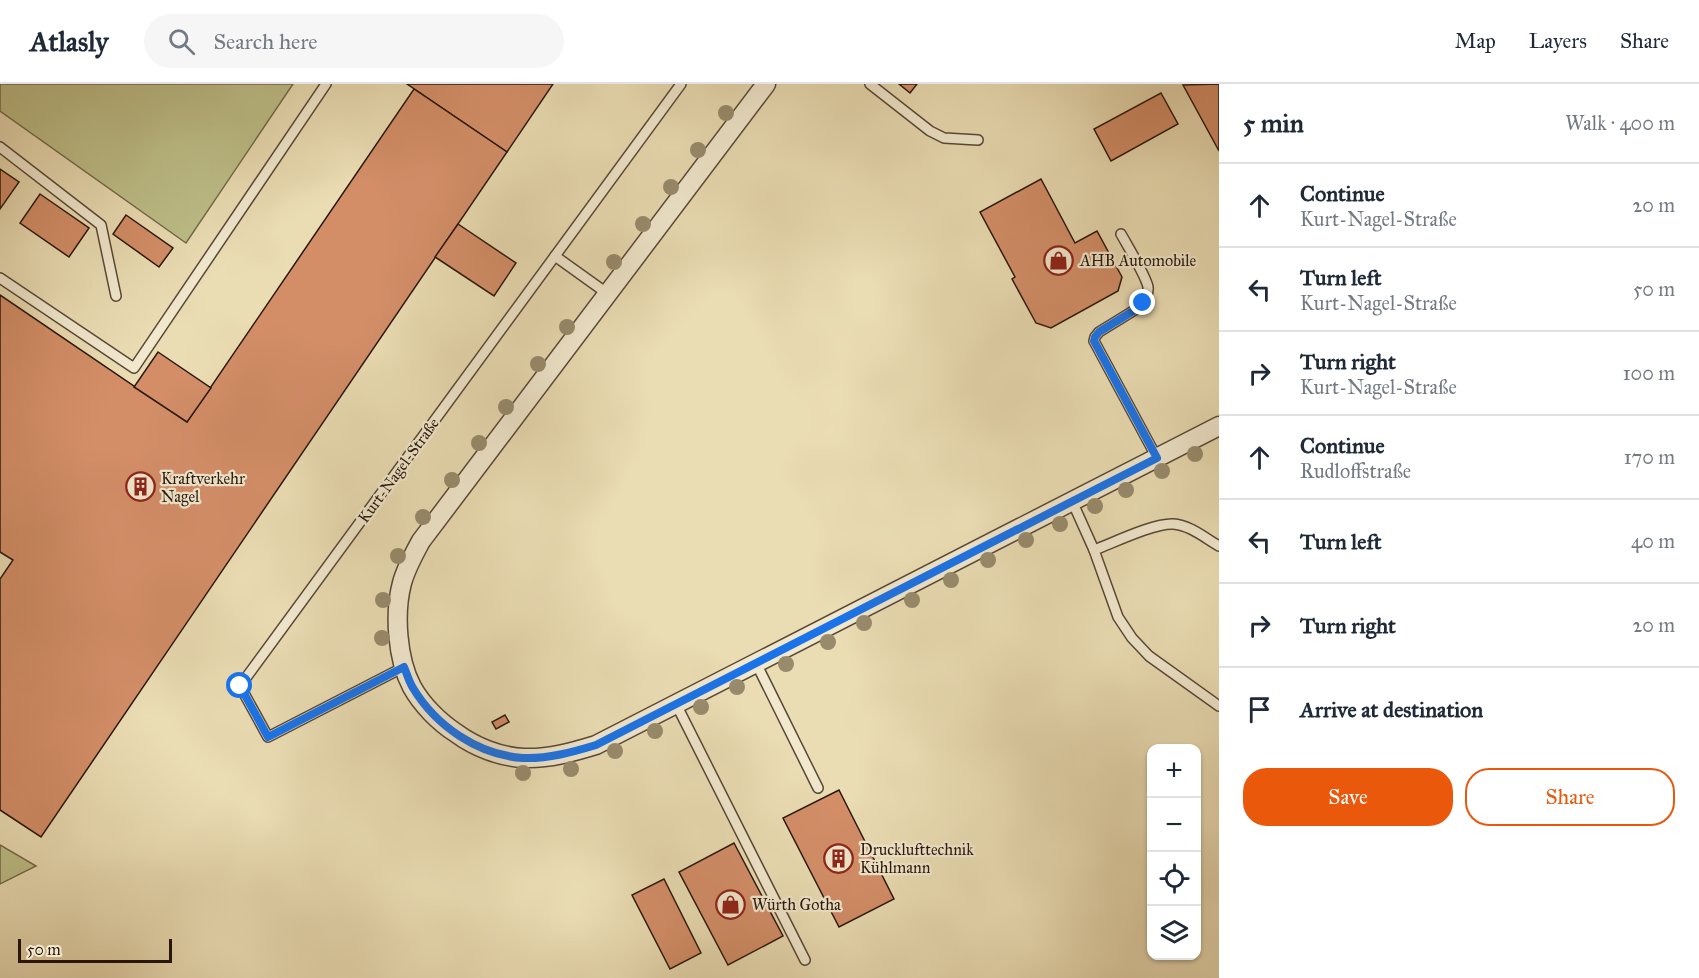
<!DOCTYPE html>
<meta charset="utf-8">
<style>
body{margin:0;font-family:"IM FELL Great Primer",serif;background:#f6f6f7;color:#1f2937}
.controls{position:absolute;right:18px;bottom:18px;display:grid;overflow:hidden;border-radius:12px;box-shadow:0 2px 4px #0004}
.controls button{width:54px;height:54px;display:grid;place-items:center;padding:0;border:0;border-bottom:2px solid #e0e1e3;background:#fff;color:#1f2937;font:30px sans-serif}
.scale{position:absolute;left:18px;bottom:15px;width:154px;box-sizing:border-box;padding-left:6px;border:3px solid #29170c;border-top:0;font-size:16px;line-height:21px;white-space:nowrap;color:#29170c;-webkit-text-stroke:4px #f1e8ce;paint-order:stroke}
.stop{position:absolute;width:18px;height:18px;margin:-14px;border:4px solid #1a73e8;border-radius:50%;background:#fff}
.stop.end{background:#1a73e8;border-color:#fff;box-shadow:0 2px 6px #0008}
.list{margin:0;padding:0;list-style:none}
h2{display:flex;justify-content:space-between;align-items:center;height:78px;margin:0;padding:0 24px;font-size:26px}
h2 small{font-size:20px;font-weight:400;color:#747a83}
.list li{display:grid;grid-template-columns:39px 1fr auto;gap:18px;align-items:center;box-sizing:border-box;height:84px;padding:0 24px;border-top:2px solid #e0e1e3}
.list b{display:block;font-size:22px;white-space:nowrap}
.list p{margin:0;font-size:20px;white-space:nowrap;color:#747a83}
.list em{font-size:20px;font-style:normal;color:#747a83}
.actions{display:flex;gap:12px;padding:18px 24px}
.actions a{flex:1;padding:14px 0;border:2px solid #ea580c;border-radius:24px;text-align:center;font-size:21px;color:#ea580c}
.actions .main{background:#ea580c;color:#fff}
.icon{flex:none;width:33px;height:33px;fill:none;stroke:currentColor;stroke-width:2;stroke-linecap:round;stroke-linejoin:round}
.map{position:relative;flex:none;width:1219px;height:894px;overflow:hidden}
header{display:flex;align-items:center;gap:36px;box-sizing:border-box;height:84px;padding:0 30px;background:#fff;border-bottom:2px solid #e0e1e3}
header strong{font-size:28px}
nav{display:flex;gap:33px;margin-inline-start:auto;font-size:21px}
.search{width:420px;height:54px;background:#f6f6f7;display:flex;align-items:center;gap:15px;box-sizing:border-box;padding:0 21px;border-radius:33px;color:#747a83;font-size:22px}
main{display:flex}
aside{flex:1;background:#fff}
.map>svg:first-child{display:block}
</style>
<header>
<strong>Atlasly</strong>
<div class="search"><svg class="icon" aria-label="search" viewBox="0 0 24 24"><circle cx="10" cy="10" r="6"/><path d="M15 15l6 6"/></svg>Search here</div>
<nav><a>Map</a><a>Layers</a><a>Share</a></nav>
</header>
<main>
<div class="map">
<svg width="1219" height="894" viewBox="0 0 1219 894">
<rect width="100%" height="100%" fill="#eadcb3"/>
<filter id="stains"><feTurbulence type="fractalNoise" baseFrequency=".00333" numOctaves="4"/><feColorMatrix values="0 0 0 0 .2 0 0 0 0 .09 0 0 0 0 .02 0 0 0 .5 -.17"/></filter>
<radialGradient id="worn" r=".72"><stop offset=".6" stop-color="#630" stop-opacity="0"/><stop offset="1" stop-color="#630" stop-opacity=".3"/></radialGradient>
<g fill="#bdbe88" stroke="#736a4a" stroke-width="1.5">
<path d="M0,0H293L186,159L0,27Z"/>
<path d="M0,761L36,782L0,800Z"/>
</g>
<g fill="#d38e68" stroke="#29170c" stroke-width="1.5">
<path d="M407,0H553L507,68Z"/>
<path d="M899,0H917L910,9Z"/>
<path d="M1219,0V67L1183,1Z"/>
<path d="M414,5L507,68L41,753L0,726V495L13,476L0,468V211L187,338Z"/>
<path d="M1161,9L1178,40L1111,77L1094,45Z"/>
<path d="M0,85L19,98L0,125Z"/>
<path d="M1041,95L1075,159L1097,147L1122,193L1118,207L1051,244L1036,239L1012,195L1015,193L980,128Z"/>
<path d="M40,110L89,144L69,173L20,139Z"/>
<path d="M126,131L173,164L159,183L113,150Z"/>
<path d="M458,140L516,179L494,212L435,173Z"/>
<path d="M158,268L211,304L187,338L134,303Z"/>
<path d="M505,631L509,638L496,645L492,638Z"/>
<path d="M839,706L894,815L839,843L783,734Z"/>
<path d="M734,759L783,852L728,881L679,788Z"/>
<path d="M664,795L701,869L670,885L632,811Z"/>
</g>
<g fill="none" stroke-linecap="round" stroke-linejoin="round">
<defs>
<g id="service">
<path d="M870,0L930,47L944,54L978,56"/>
<path d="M0,63L101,141L116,212"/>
<path d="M1121,150C1127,161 1146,192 1148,203C1149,211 1144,218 1138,224L1099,248L1095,253L1094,257L1157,374"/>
<path d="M555,172L608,210"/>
<path d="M0,194L134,284L326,0"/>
<path d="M1072,417L1094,466L1118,533L1132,554L1149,572L1219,622"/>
<path d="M1094,466C1113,459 1154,439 1173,440C1190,441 1205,454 1219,462"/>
<path d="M756,579L818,704"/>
<path d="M404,583L268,653L240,602L681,0"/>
<path d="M676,620L805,876"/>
</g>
<path id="minor" d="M766,0L421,457C414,470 406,484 402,499C394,529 397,575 412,603C422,621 439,638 456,649C475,663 500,673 524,674C549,675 573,668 596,661L1219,342"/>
</defs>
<use href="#service" stroke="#594836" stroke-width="12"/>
<use href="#minor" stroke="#594836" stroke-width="21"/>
<use href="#service" stroke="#f1e8ce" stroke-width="9"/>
<use href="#minor" stroke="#f1e8ce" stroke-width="18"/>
</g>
<g fill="#988b6c">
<circle cx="726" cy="29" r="8"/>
<circle cx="698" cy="66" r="8"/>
<circle cx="671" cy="103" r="8"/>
<circle cx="643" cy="140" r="8"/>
<circle cx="614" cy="178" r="8"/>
<circle cx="567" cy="243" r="8"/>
<circle cx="538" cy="280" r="8"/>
<circle cx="506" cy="323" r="8"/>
<circle cx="479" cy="359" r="8"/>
<circle cx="1195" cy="370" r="8"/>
<circle cx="1162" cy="387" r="8"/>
<circle cx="452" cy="396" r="8"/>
<circle cx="1126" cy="406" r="8"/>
<circle cx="1095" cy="422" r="8"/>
<circle cx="423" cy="433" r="8"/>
<circle cx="1060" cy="440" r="8"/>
<circle cx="1026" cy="456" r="8"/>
<circle cx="398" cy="472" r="8"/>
<circle cx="988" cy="476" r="8"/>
<circle cx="951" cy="496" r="8"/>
<circle cx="383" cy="516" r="8"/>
<circle cx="912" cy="516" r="8"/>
<circle cx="864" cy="539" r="8"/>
<circle cx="382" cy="554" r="8"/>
<circle cx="828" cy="558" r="8"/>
<circle cx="786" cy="580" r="8"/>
<circle cx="737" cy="603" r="8"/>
<circle cx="701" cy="623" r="8"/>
<circle cx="655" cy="647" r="8"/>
<circle cx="615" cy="667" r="8"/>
<circle cx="571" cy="685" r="8"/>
<circle cx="523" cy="689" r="8"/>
</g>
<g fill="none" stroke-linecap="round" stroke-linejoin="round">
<path stroke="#1a73e8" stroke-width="8" d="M240,602L268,653L404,583C407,590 409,598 413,604C436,642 478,671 523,674C548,675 573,668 596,661L1157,374L1094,257L1095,253L1099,248L1138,224L1143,219"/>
</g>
<defs>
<symbol id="shop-ring" viewBox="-11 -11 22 22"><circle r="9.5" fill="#f1e8ce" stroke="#8f2418" stroke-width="1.5"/><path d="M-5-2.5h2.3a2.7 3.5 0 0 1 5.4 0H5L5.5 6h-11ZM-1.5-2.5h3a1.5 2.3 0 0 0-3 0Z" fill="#8f2418"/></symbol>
<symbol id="building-ring" viewBox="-11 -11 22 22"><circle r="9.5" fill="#f1e8ce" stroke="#8f2418" stroke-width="1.5"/><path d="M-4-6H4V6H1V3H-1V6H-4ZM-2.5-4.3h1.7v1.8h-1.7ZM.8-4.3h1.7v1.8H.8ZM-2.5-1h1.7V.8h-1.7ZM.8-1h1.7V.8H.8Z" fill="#8f2418"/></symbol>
</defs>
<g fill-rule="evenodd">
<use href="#shop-ring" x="1042" y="160" width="33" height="33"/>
<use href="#building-ring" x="124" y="386" width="33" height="33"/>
<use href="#building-ring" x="822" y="758" width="33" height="33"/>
<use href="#shop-ring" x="714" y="804" width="33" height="33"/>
</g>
<g text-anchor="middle" stroke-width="4.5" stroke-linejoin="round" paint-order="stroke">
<g font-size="16" fill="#29170c" stroke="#f1e8ce" text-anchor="start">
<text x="1080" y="182">AHB Automobile</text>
<text x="161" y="400">Kraftverkehr<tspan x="161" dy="18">Nagel</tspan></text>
<text x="860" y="771">Drucklufttechnik<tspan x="860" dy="18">Kühlmann</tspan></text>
<text x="752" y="826">Würth Gotha</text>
</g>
<g font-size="16" fill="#29170c" stroke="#f1e8ce">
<text transform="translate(398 386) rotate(-54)" y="6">Kurt-Nagel-Straße</text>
</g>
</g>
<rect width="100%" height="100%" filter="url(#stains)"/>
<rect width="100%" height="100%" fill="url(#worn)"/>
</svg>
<div class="controls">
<button>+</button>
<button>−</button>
<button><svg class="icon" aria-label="locate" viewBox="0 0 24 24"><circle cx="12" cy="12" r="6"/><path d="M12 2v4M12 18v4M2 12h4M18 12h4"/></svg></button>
<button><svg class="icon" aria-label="layers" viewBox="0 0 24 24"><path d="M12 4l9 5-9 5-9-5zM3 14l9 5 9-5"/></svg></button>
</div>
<div class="scale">50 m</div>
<div class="stop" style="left:240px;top:602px"></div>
<div class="stop end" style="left:1143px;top:219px"></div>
</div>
<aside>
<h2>5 min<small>Walk · 400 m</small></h2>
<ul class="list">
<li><svg class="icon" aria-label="ahead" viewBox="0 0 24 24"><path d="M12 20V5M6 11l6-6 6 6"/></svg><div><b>Continue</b><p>Kurt-Nagel-Straße</p></div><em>20 m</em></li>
<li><svg class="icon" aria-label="left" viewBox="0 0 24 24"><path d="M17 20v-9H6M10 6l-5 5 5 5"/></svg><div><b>Turn left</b><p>Kurt-Nagel-Straße</p></div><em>50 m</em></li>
<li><svg class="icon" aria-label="right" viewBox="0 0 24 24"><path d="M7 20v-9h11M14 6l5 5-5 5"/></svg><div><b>Turn right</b><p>Kurt-Nagel-Straße</p></div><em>100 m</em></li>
<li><svg class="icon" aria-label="ahead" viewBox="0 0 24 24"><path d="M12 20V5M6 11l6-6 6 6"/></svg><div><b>Continue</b><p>Rudloffstraße</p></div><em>170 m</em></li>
<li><svg class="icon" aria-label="left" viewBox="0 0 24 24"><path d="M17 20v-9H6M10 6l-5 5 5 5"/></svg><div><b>Turn left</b></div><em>40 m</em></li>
<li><svg class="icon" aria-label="right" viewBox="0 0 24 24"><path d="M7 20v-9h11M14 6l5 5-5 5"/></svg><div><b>Turn right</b></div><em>20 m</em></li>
<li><svg class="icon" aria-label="arrive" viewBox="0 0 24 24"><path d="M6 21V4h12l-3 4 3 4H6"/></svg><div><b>Arrive at destination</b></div></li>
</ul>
<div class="actions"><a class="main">Save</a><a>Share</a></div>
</aside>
</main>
